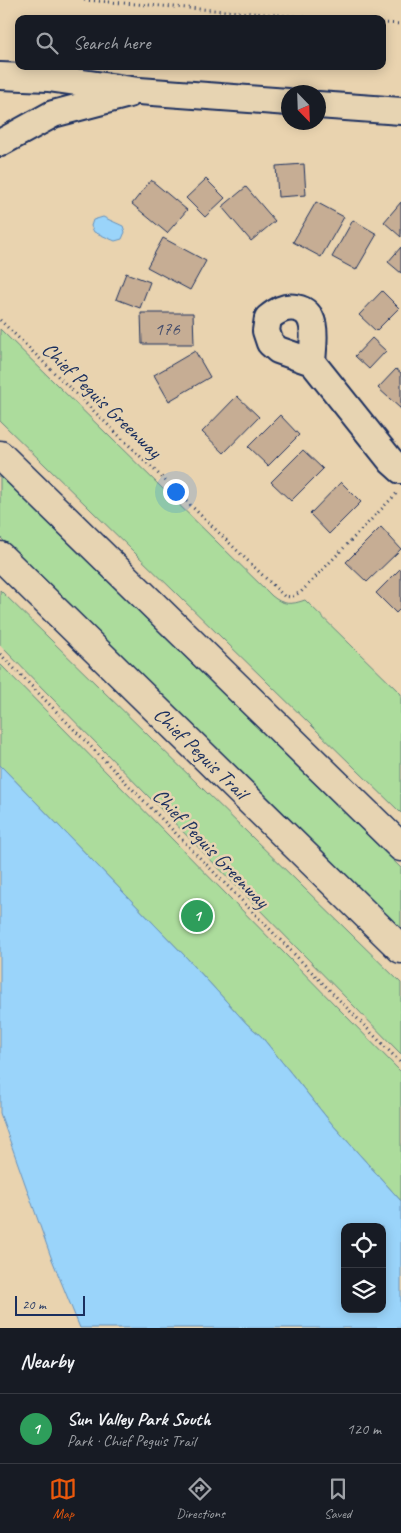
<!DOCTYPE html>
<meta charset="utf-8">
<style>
body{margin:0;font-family:Caveat,sans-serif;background:#20242c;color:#f1f3f6}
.controls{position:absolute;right:15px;bottom:15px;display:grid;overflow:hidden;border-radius:10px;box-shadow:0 2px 12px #0003}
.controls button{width:45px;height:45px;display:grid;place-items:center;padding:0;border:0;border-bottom:1px solid #363941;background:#171b24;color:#f1f3f6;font:25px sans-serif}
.compass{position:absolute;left:281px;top:85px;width:45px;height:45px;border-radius:50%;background:#171b24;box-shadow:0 2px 12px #0003;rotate:157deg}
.scale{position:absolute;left:15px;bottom:12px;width:70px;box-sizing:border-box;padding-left:5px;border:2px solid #1b2f5e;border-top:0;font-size:14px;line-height:18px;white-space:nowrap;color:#1b2f5e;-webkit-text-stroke:4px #e7d4b2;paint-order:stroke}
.you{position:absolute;left:175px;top:491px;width:18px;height:18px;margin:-12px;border:4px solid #fff;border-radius:50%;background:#1a73e8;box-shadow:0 0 0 8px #1a73e833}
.badge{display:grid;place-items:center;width:32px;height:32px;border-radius:50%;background:#ea580c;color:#fff;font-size:16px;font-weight:700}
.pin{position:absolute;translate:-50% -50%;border:2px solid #fff;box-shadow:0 1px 5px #0006}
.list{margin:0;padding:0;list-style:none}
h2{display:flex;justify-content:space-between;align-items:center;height:65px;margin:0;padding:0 20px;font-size:21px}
h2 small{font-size:16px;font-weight:400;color:#9ea1a6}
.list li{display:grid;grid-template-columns:32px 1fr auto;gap:15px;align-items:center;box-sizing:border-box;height:70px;padding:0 20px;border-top:1px solid #363941}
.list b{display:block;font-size:19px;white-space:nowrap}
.list p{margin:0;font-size:16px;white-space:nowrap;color:#9ea1a6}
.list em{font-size:16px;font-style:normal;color:#9ea1a6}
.icon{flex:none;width:28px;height:28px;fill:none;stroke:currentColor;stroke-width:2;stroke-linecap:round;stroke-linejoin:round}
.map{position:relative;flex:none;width:401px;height:1328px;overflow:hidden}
.search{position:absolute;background:#171b24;box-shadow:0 2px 12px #0003;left:15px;right:15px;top:15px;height:55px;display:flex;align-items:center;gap:12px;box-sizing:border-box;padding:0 18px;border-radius:10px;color:#9ea1a6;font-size:19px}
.sheet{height:135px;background:#171b24}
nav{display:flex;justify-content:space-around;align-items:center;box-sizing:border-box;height:70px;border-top:1px solid #363941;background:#171b24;font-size:14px;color:#9ea1a6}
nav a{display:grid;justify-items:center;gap:2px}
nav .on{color:#ea580c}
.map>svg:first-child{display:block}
</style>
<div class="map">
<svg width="401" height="1328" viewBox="0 0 401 1328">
<rect width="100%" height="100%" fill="#e9d3af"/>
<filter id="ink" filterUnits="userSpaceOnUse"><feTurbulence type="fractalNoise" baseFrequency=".02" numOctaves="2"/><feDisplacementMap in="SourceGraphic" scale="10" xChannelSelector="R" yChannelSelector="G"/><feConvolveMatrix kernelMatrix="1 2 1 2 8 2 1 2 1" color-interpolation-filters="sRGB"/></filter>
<g filter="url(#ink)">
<g fill="#acdc9c" stroke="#64867d">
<path d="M0,329L272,596C283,605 291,605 305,600L401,694V813L0,421Z"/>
<path d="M0,476L401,868V930L0,537Z"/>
<path d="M0,590L401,983V1054L0,645Z"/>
<path d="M0,664L401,1072V1201L332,1124L261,1036L247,1024L185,956L0,765Z"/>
</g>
<g fill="#9ad4fa" stroke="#6792bc" fill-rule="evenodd">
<path d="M103,217L123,226L125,232L122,239L115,241L94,232L91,226L93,220Z"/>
<path d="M0,765L185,956L247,1024L261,1036L332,1124L401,1201V1328H80L51,1257L0,1113ZM345,1227H382V1309H345Z"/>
</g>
<g fill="#c6ad94" stroke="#1b2f5e">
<path d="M304,164L306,195L278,197L276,166Z"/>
<path d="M206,179L225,198L205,217L186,198Z"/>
<path d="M151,180L187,210L167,233L132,204Z"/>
<path d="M246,187L275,221L251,241L222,207Z"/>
<path d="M316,202L344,217L321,257L293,242Z"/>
<path d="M401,202V237L384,222Z"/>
<path d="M353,220L377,234L356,270L332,257Z"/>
<path d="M163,238L206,261L190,290L147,267Z"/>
<path d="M401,247V273L388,262Z"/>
<path d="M126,273L150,282L140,308L116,299Z"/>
<path d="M382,291L399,308L376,331L359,315Z"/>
<path d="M141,313H193L194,344H142Z"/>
<path d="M372,338L386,351L369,369L355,356Z"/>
<path d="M195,351L210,377L169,401L154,375Z"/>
<path d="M396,369L401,373V409L378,388Z"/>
<path d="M237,396L259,417L224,453L202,432Z"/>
<path d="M280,415L299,435L268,466L248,447Z"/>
<path d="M303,450L323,469L291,501L271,482Z"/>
<path d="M341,482L361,502L329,534L310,514Z"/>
<path d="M381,527L401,549L367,582L346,562Z"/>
<path d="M401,568V608L396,613L376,593Z"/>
</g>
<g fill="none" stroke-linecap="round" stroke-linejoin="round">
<defs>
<g id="minor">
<path d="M0,76L48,78L139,91L288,102"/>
<path d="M318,105L401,111"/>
<path d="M0,143L53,114L129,94"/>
<path d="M312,362C313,344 320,312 296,308C284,306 277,311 268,318L266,331L270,343L278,350L312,362L391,461L401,470"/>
</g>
<g id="major">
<path d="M0,455L401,847"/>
<path d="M0,556L401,949"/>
</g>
</defs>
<use href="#minor" stroke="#1b2f5e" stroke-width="30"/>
<use href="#major" stroke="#1b2f5e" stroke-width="31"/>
<g stroke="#1b2f5e" stroke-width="3" stroke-dasharray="1 4" stroke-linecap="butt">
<path d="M84,0L329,19"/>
<path d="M382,23L401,24"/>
<path d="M0,320L284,596L291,597L301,592L397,493"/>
<path d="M0,654L401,1063"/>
</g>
<use href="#minor" stroke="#e7d4b2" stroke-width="26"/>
<use href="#major" stroke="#e7d4b2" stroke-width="28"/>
</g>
</g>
<g text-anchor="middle" stroke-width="5" stroke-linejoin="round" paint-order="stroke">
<g font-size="19" fill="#464e6c">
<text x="167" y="335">176</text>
</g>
<g font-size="21" fill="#1b2f5e" stroke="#e7d4b2">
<text transform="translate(102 400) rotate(44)" y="7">Chief Peguis Greenway</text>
<text transform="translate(201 753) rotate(44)" y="7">Chief Peguis Trail</text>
<text transform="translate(211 848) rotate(46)" y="7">Chief Peguis Greenway</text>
</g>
</g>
</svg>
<div class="controls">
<button><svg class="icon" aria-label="locate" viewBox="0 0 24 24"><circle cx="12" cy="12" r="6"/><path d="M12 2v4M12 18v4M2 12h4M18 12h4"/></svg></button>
<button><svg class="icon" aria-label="layers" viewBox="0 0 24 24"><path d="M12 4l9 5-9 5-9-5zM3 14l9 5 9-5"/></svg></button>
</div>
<svg class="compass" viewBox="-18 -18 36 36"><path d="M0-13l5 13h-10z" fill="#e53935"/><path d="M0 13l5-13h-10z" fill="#9ea1a6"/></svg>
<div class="scale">20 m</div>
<div class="you"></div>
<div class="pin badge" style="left:197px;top:916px;background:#2e9e5b">1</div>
<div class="search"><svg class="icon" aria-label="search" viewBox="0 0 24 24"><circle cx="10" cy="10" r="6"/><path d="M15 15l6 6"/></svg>Search here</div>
</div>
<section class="sheet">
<h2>Nearby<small></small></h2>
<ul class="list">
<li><span class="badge" style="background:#2e9e5b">1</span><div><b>Sun Valley Park South</b><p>Park · Chief Peguis Trail</p></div><em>120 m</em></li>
</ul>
</section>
<nav>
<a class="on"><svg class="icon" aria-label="map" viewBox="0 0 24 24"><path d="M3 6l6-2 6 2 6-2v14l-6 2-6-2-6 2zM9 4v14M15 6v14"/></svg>Map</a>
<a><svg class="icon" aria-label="directions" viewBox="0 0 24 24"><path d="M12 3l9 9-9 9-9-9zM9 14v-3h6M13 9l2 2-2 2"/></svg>Directions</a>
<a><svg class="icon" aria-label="saved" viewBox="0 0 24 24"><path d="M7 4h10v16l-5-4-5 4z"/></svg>Saved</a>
</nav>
